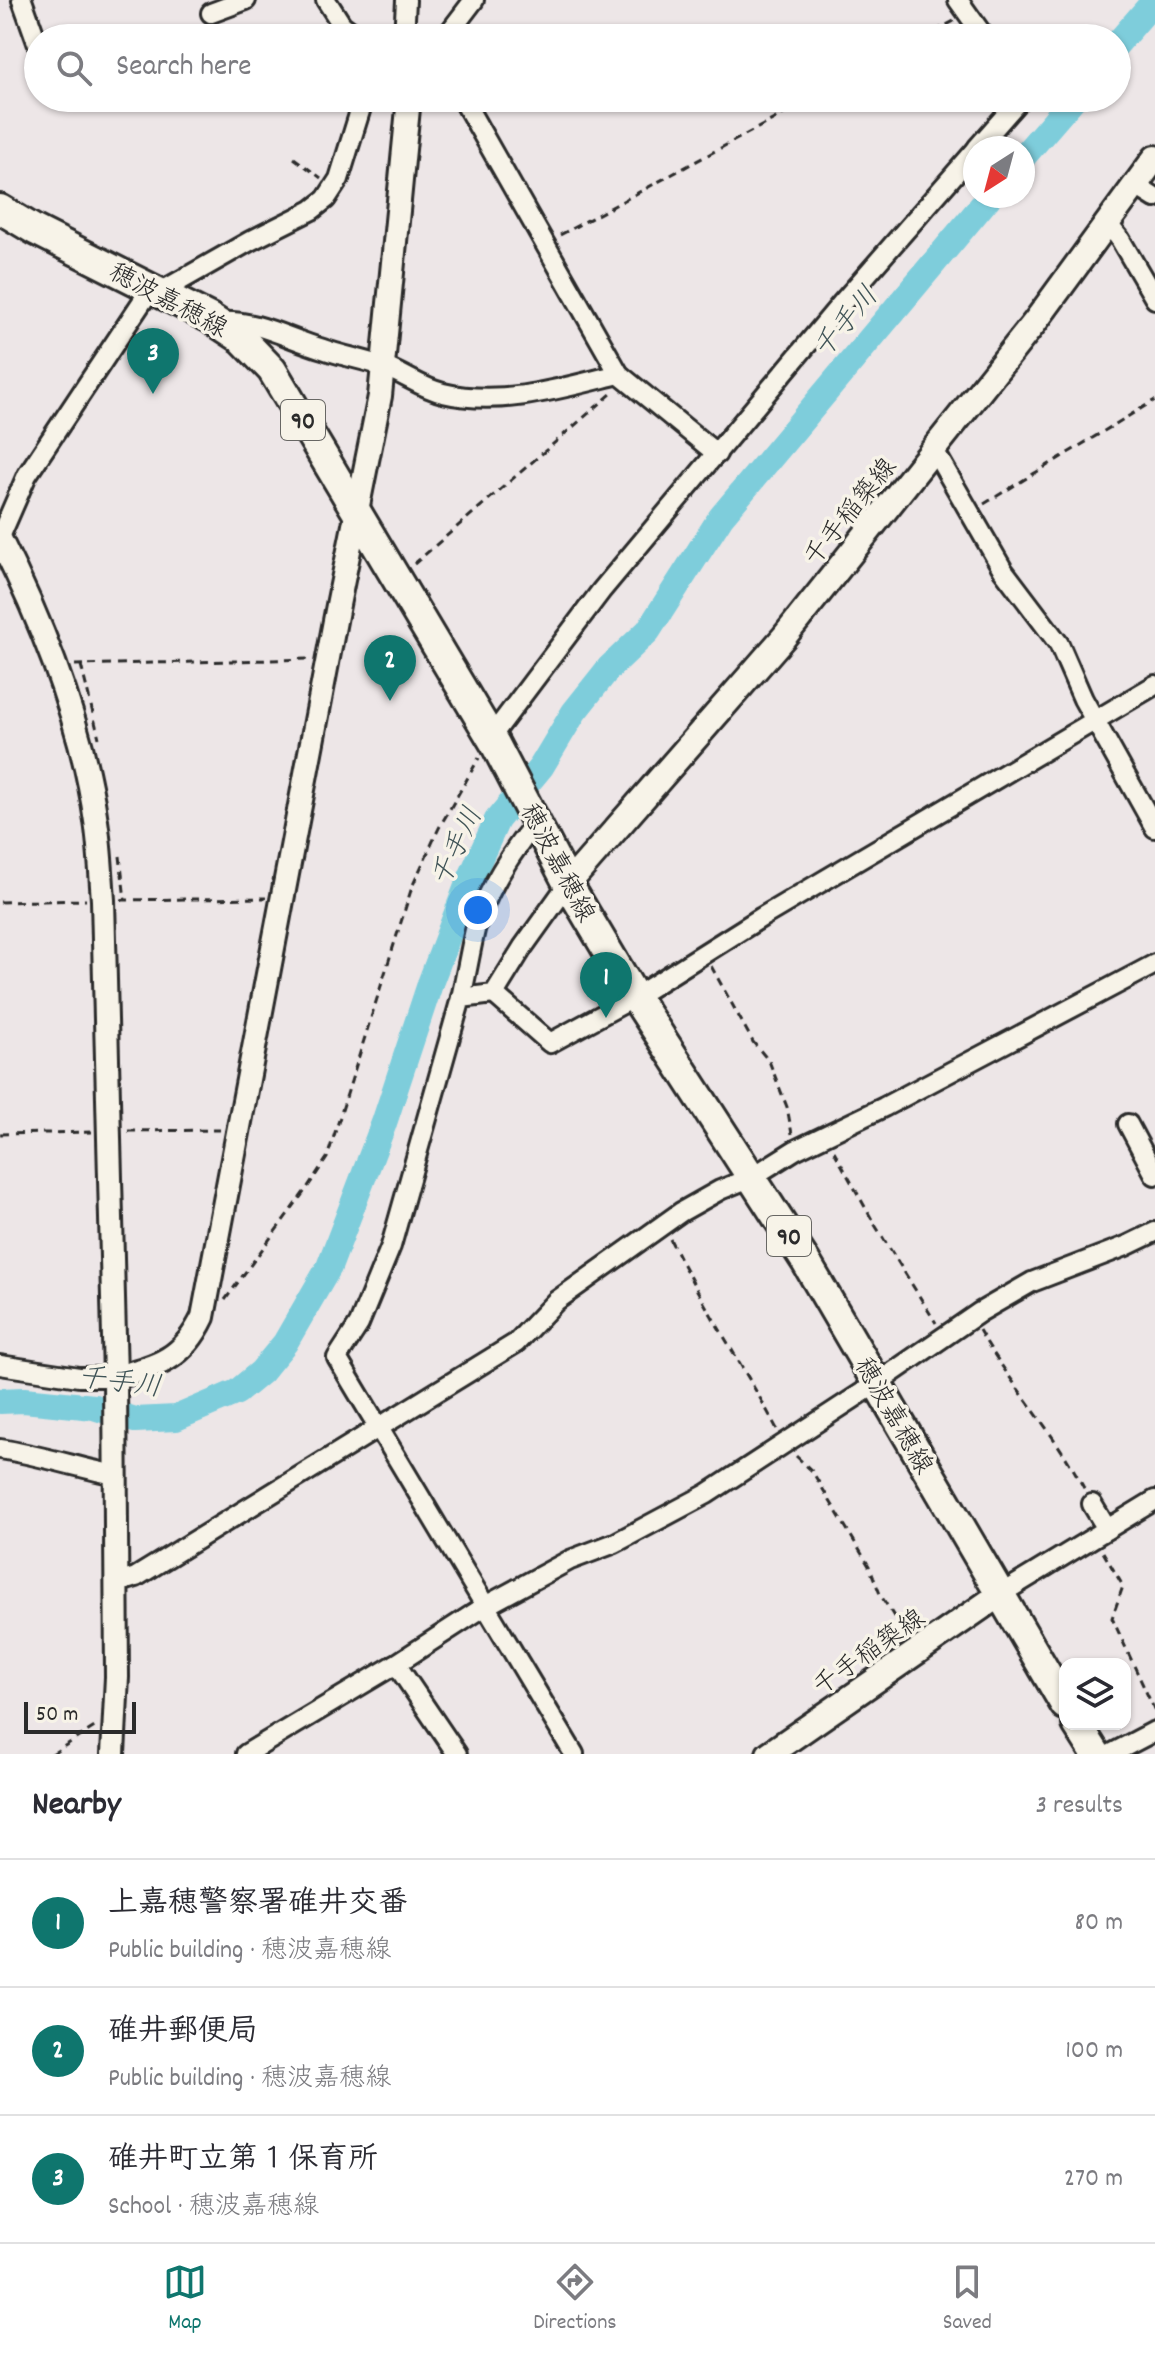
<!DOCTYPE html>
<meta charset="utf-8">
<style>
body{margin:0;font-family:Dekko,"Klee One",sans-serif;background:#f2f2f3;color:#2b2b33}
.controls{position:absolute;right:24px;bottom:24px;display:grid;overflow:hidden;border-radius:16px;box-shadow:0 2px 6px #0004}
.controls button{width:72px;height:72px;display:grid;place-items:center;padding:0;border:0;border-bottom:2px solid #e1e1e2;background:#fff;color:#2b2b33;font:40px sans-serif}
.compass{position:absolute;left:963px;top:136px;width:72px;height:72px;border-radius:50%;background:#fff;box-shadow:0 2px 6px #0004;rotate:216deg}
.scale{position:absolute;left:24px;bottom:20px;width:112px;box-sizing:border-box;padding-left:8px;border:4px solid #2b2b2b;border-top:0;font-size:22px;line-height:28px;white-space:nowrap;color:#2b2b2b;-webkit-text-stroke:6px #f7f3e8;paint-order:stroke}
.you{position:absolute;left:478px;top:910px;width:28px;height:28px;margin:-20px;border:6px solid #fff;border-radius:50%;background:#1a73e8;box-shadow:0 0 0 12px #1a73e833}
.badge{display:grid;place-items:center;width:52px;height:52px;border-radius:50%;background:#0f766e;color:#fff;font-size:26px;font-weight:700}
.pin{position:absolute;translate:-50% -66px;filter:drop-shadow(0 2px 4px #0008)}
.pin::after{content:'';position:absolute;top:42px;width:28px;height:24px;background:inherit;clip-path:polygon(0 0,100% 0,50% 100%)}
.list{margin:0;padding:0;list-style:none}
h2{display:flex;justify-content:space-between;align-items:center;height:104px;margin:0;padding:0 32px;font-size:34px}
h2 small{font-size:26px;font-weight:400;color:#7c7c81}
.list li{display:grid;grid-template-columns:52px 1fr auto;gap:24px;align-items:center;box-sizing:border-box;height:128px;padding:0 32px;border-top:2px solid #e1e1e2}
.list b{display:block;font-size:30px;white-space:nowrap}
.list p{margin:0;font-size:26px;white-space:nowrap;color:#7c7c81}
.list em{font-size:26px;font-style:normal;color:#7c7c81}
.icon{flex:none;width:44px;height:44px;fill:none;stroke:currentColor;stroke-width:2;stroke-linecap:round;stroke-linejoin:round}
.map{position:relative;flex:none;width:1155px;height:1754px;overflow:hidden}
.search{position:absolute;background:#fff;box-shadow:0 2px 6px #0004;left:24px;right:24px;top:24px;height:88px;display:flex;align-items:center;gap:20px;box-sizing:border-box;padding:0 28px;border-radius:44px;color:#7c7c81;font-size:30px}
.sheet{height:488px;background:#fff}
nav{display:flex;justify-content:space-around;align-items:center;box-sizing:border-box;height:112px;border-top:2px solid #e1e1e2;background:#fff;font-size:22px;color:#7c7c81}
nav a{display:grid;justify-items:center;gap:4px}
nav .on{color:#0f766e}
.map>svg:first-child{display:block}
</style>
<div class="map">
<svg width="1155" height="1754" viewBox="0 0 1155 1754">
<rect width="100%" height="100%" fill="#ede6e7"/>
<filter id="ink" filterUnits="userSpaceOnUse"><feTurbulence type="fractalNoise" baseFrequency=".0125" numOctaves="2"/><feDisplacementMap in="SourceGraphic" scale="16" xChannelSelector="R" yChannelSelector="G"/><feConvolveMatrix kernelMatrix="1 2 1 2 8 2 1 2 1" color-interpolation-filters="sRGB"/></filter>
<g filter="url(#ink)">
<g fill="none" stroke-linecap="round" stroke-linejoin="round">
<g stroke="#7ecddb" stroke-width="26">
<path d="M1117,44L1155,0"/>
<path d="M1023,157L1074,98"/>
<path d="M0,1401L24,1400L94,1407L135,1420L176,1418L237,1392L261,1372L285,1343L329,1267L384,1123L431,981L467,886L497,820L541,767L574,712L609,668L648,631L721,517L990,196"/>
</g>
<defs>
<g id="minor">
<path d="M22,0L38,45"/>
<path d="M326,0L342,25L360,38"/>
<path d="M958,0L985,38"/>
<path d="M211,13L246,0"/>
<path d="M404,38L406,0"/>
<path d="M445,38L474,0"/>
<path d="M462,98L619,374L717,454"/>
<path d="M977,148L1021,98"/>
<path d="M1136,186L1155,198"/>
<path d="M1108,224L1120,239L1155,299"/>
<path d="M162,291L250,241L312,210L326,199L339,179L364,98"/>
<path d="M217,322C256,319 286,338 323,349C342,356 362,359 382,366C403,373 421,388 443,393C501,407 563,388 619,374"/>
<path d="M934,450L1003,570L1059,644L1083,699L1155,828"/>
<path d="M0,537L27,475L152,287"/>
<path d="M491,737L601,591L841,304L975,151"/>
<path d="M568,884L523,947L494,994L461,998L391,1246L359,1324L337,1358L574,1754"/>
<path d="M494,994L550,1043L635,997L762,917L1155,685"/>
<path d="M461,998C466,976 470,952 475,930C487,889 510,854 536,822"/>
<path d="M1128,1124L1155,1175"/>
<path d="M0,1365L79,1377H115"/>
<path d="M0,1449C39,1455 77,1467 115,1475"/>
<path d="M1092,1504L1107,1529"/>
<path d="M117,1583L136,1577L516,1343L556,1301L681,1212L720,1190L752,1177L795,1150L884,1107L1155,964"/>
<path d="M999,1595L1155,1500"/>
<path d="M396,1664L457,1754"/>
<path d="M246,1754L396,1664L487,1605L570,1560L615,1543L707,1494L877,1383L980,1312L1032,1282L1126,1246L1155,1232"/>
<path d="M1111,1754L1155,1731"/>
</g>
<g id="tertiary">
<path d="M0,539C44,627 82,723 96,821C100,847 101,874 103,900L115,1377L117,1677L113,1754"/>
<path d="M115,1377C159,1366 183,1359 203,1317L338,605L380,396L409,98"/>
</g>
<g id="secondary">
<path d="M568,884L784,637L1035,322L1155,158"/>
<path d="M769,1754L999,1595"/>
</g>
<g id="primary">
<path d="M0,209L35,230L210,318L242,339L272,370L495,744L568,884L635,997L806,1262L1065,1705"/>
<path d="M1077,1724L1096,1754"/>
</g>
</defs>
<use href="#minor" stroke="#2b2b2b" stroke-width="24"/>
<use href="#tertiary" stroke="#2b2b2b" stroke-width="28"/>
<use href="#secondary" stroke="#2b2b2b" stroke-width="30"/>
<use href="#primary" stroke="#2b2b2b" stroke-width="34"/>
<g stroke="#2b2b2b" stroke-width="3" stroke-dasharray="8 6" stroke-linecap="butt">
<path d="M922,38L954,21"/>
<path d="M294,158L321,178"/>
<path d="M560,235L813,98"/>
<path d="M984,504L1155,400"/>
<path d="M414,564L611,394"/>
<path d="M75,665L311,659"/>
<path d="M81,665L99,738"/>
<path d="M120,856L125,900"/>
<path d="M121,900L266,898"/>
<path d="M0,902L86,900"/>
<path d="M711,966L753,1042L769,1061L787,1107L792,1134"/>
<path d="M128,1131L220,1130"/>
<path d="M0,1134L92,1132"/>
<path d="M834,1151L875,1225L936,1323"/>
<path d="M670,1239C702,1305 744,1366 778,1431"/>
<path d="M225,1300L307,1188L327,1158L412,887L439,828L479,758"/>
<path d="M979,1330C1011,1385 1055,1433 1085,1490"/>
<path d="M796,1456L812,1471L869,1566L880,1594L906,1636"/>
<path d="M1103,1552L1123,1586L1112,1618L1155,1711"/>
<path d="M52,1754L96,1726"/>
</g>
<use href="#minor" stroke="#f7f3e8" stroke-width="18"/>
<use href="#tertiary" stroke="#f7f3e8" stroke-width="22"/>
<use href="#secondary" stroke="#f7f3e8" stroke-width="24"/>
<use href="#primary" stroke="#f7f3e8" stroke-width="28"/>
</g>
</g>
<g text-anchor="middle" stroke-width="7" stroke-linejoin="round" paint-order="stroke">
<g fill="#f7f3e8" stroke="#686764" stroke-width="2">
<rect x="281" y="400" width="44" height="40" rx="6"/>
<rect x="767" y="1216" width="44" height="40" rx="6"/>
</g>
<g font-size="24" font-weight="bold" fill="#2b2b2b">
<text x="303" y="428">90</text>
<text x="789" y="1244">90</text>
</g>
<g font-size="26" fill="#2b2b2b" stroke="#f7f3e8">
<text transform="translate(169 299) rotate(28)" y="9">穂波嘉穂線</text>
<text transform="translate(849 511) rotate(-51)" y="9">千手稲築線</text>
<text transform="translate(559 862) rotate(62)" y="9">穂波嘉穂線</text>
<text transform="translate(895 1415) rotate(60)" y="9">穂波嘉穂線</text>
<text transform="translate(868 1651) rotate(-35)" y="9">千手稲築線</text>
</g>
<g font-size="28" font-style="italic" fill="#405457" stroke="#f7f3e8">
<text transform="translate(844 321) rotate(-50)" y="10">千手川</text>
<text transform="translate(455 846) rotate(-65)" y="10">千手川</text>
<text transform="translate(120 1380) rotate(7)" y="10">千手川</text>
</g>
</g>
</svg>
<div class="controls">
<button><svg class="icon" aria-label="layers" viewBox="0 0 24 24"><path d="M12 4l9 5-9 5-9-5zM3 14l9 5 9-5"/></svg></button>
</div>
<svg class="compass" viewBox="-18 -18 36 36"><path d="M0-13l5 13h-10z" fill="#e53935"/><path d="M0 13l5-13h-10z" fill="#7c7c81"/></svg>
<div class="scale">50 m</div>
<div class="you"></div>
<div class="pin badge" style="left:606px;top:1018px">1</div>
<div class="pin badge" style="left:390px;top:701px">2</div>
<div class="pin badge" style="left:153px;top:394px">3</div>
<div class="search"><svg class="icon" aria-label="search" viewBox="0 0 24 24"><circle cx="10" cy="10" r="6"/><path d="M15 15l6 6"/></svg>Search here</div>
</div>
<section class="sheet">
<h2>Nearby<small>3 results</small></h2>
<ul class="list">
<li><span class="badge">1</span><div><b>上嘉穂警察署碓井交番</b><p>Public building · 穂波嘉穂線</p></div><em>80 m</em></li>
<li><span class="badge">2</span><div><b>碓井郵便局</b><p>Public building · 穂波嘉穂線</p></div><em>100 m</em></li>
<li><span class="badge">3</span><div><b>碓井町立第１保育所</b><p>School · 穂波嘉穂線</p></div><em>270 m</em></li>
</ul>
</section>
<nav>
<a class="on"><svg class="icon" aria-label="map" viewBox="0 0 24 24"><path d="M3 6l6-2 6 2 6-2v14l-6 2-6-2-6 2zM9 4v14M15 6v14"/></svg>Map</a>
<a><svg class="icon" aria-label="directions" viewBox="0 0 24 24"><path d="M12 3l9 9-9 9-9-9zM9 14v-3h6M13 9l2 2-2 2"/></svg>Directions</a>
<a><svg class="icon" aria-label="saved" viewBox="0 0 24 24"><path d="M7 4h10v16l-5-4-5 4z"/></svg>Saved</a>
</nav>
